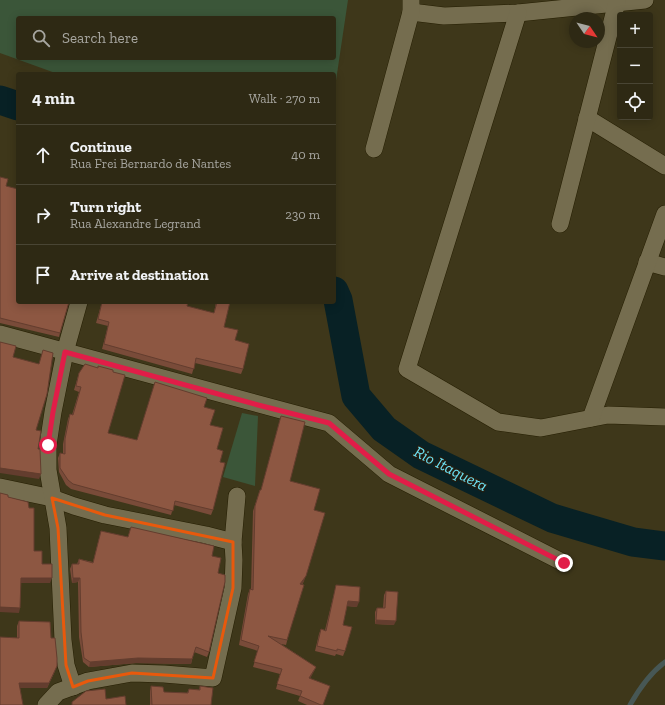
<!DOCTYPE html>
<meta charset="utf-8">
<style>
body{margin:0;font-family:"Zilla Slab",serif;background:#3a3522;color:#f1f3f6}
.controls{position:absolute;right:12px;top:12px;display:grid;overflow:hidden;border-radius:4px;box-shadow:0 2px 10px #0003}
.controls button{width:36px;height:36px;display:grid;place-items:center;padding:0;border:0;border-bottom:1px solid #494534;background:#2e2914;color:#f1f3f6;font:20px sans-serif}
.compass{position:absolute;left:569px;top:12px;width:36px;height:36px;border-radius:50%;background:#2e2914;box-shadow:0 2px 10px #0003;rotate:125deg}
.stop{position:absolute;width:12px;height:12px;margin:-9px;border:3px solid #e11d48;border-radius:50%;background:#fff}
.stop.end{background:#e11d48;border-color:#fff;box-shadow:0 1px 4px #0008}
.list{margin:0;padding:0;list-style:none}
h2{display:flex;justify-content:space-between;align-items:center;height:52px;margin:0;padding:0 16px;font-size:17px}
h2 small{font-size:13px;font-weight:400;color:#a7a6a0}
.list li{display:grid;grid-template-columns:26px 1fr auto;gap:12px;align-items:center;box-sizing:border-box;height:60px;padding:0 16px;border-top:1px solid #494534}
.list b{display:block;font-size:15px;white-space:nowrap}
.list p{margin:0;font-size:13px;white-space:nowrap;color:#a7a6a0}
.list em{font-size:13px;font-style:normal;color:#a7a6a0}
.icon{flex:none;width:22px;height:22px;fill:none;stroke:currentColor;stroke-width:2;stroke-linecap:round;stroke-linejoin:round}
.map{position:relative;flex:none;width:665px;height:705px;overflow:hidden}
.search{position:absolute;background:#2e2914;box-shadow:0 2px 10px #0003;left:16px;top:16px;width:320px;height:44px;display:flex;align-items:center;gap:10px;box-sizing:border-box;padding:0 14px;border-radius:4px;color:#a7a6a0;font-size:15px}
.panel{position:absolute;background:#2e2914;box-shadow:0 2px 10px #0003;left:16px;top:72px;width:320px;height:232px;border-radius:4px}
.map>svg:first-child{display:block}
</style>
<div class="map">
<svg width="665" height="705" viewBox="0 0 665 705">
<rect width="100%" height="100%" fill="#3e371a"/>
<g fill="#3b5639" fill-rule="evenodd">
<path d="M0,0H348L334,94V74H58L0,53ZM18,18H334V58H18Z"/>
<path d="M242,413L258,416L255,486L223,477Z"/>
</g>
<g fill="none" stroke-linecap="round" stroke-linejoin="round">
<path stroke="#475755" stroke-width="5" d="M630,705C639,689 650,673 665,662"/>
<g stroke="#082125" stroke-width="29">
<path d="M0,100L18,106"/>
<path d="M334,291L338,300L356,396L384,429L421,455L552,518L633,542L665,546"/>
</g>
<defs>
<g id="minor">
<path d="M411,12L444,16L518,13L645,0"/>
<path d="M518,13L407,369L498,422L541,428L608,415L665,417"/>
<path d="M587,118L665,166"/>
<path d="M374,149L411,12V0"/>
<path d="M560,224L617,2"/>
<path d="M647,262L665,267"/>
<path d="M0,334L329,423L389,474L564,563"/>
<path d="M591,418L665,214"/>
<path d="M0,487L52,498L74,506L105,515L206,535L233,542"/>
<path d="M73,687L66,665L63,640L58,528L48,470V445L53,412L65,352L79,302"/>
<path d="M46,705L58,692L88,681L132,673L164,674L213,678L233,588L234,560L233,542L237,496"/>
</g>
</defs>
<use href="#minor" stroke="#251e02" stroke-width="18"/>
<use href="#minor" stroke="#756d4f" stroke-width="17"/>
</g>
<g fill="#794b39">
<path d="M0,177L6,186L60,333L59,337L0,323Z"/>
<path d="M102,302H188L187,306L214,313L216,302H230L224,327L235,340L243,369L241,374L195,363L192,374L102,349L108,326L96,323Z"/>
<path d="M79,373L108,433L137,440L204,407L210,425L217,449L220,462L213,510L211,515L174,505L171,515L71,489L66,485L59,472L58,458L60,453L63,454V444L68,419L70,414L72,415L79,392L74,390Z"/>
<path d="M281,416L290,481L314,510L304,581L302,585L286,645L281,644L316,667L314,671L310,678L323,705H307L298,701L300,696L276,689L280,674L253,667L258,651L239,645L248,594L250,589L251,590L253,511L260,490H261Z"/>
<path d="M131,527L212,556L218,573L209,652L207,657L194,652L191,664L136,663L89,667L83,662L79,637L78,582L72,583L70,569L72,564H77L79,559L93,562L101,531L128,537Z"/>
<path d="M336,585L357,607L347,606L343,625L345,651L343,656L336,654L335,656L315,651L319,634L321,629L325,630L335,590Z"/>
<path d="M386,591L394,625L375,624V612L377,608H383L384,595Z"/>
<path d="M19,621L51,638L55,671L47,688H20L0,705L17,638V626Z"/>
<path d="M151,686L164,692L187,693L189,689L199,690L200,686L211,705H150V691Z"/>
</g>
<g fill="#633d2e">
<path d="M0,468L41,474L39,479L0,473Z"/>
<path d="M306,576L304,581L299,589L300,584Z"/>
<path d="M21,578H52L50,583H19Z"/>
<path d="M73,578H80L78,582L72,583Z"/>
<path d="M348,601L359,602L357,607L346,606Z"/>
<path d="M0,607L20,608L19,613L0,612Z"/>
<path d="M376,620L396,621L394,625L375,624Z"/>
<path d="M138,658L192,659L191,664L136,663L89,667L90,662Z"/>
<path d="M57,666L47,688H18L19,683Z"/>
<path d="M316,667L308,683L309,678Z"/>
</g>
<g fill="#8d5742" stroke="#633d2e">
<path d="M0,177L8,179L6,186L18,189V302H69L60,333L0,318Z"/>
<path d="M102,302H188L187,306L214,313L217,302H230L224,327L238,330L235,340L249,344L243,369L196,358L194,369L104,344L109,322L98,319Z"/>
<path d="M0,342L16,346L13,357L39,364L43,350L53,353L47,394L36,430L41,431L38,449H40L41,474L0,468Z"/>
<path d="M85,364L98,368V366L113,370V372L125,375L108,433L137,440L155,382L207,398L204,407L215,410L210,425L223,428L217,449L223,451L220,462L225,463L213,510L175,501L173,511L73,484L68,480L60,468V453L65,454V439L70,414L73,415L81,387L76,386L79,373Z"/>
<path d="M281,416L305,422L290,481L320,489L314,510L325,513L306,576L300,584L304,585L287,640L268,636L316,667L309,678L330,686L323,705H321L300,696L302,691L277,684L282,669L254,662L259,646L241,640L250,589L253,590L255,506L260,490H261Z"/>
<path d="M0,493L8,495V497L28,502L29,508H34V551H42V564H52V578H21L20,608L0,607Z"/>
<path d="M131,527L214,546L212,556L221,558L218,573L225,575V582L209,652L196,647L192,659L138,658L90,662L84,658L81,632L80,578H73L72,564H79V559L93,563L101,531L128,537Z"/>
<path d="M336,585L360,587L359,602L348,601L343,625L352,627L345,651L337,649V651L317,646L321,629L326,631Z"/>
<path d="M386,591L398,592L396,621L376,620L377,608H385Z"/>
<path d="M19,621L50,622L51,638H55L57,658V666L49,683H19L23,705H0V637L19,638Z"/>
<path d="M151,686L163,687L164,692L188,693L189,689L200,690V686L213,688L211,705H152Z"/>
<path d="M105,689L106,699L125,696L126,705H72V702L86,691Z"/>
</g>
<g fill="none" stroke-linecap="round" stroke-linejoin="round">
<path stroke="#e11d48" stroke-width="5" d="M48,445L53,412L65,352L258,405L329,423L389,474L564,563"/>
</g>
<path fill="none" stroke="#e8590c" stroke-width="3" stroke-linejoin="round" d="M52,498L105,515L233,542V588L213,678L132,673L88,681L73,687L66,665L58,528Z"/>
<g text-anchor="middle" stroke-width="3" stroke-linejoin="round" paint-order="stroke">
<g font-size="16" font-style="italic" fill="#6be0f3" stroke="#221e12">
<text transform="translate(451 468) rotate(27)" y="6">Rio Itaquera</text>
</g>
</g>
</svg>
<div class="controls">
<button>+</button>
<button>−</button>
<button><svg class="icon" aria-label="locate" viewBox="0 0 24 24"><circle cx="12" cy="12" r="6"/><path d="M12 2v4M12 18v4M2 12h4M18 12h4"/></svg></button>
</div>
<svg class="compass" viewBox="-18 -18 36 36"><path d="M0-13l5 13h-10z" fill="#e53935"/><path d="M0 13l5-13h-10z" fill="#a7a6a0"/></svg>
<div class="stop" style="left:48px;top:445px"></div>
<div class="stop end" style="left:564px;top:563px"></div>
<div class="search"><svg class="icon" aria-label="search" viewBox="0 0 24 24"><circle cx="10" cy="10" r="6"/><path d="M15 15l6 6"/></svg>Search here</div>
<section class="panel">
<h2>4 min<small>Walk · 270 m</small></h2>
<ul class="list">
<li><svg class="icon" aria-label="ahead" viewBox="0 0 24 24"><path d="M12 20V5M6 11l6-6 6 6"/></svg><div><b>Continue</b><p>Rua Frei Bernardo de Nantes</p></div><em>40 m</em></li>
<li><svg class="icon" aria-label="right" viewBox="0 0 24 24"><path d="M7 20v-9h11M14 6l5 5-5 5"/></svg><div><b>Turn right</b><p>Rua Alexandre Legrand</p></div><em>230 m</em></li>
<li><svg class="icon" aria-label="arrive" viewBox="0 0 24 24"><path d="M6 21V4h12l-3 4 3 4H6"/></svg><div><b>Arrive at destination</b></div></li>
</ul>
</section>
</div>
